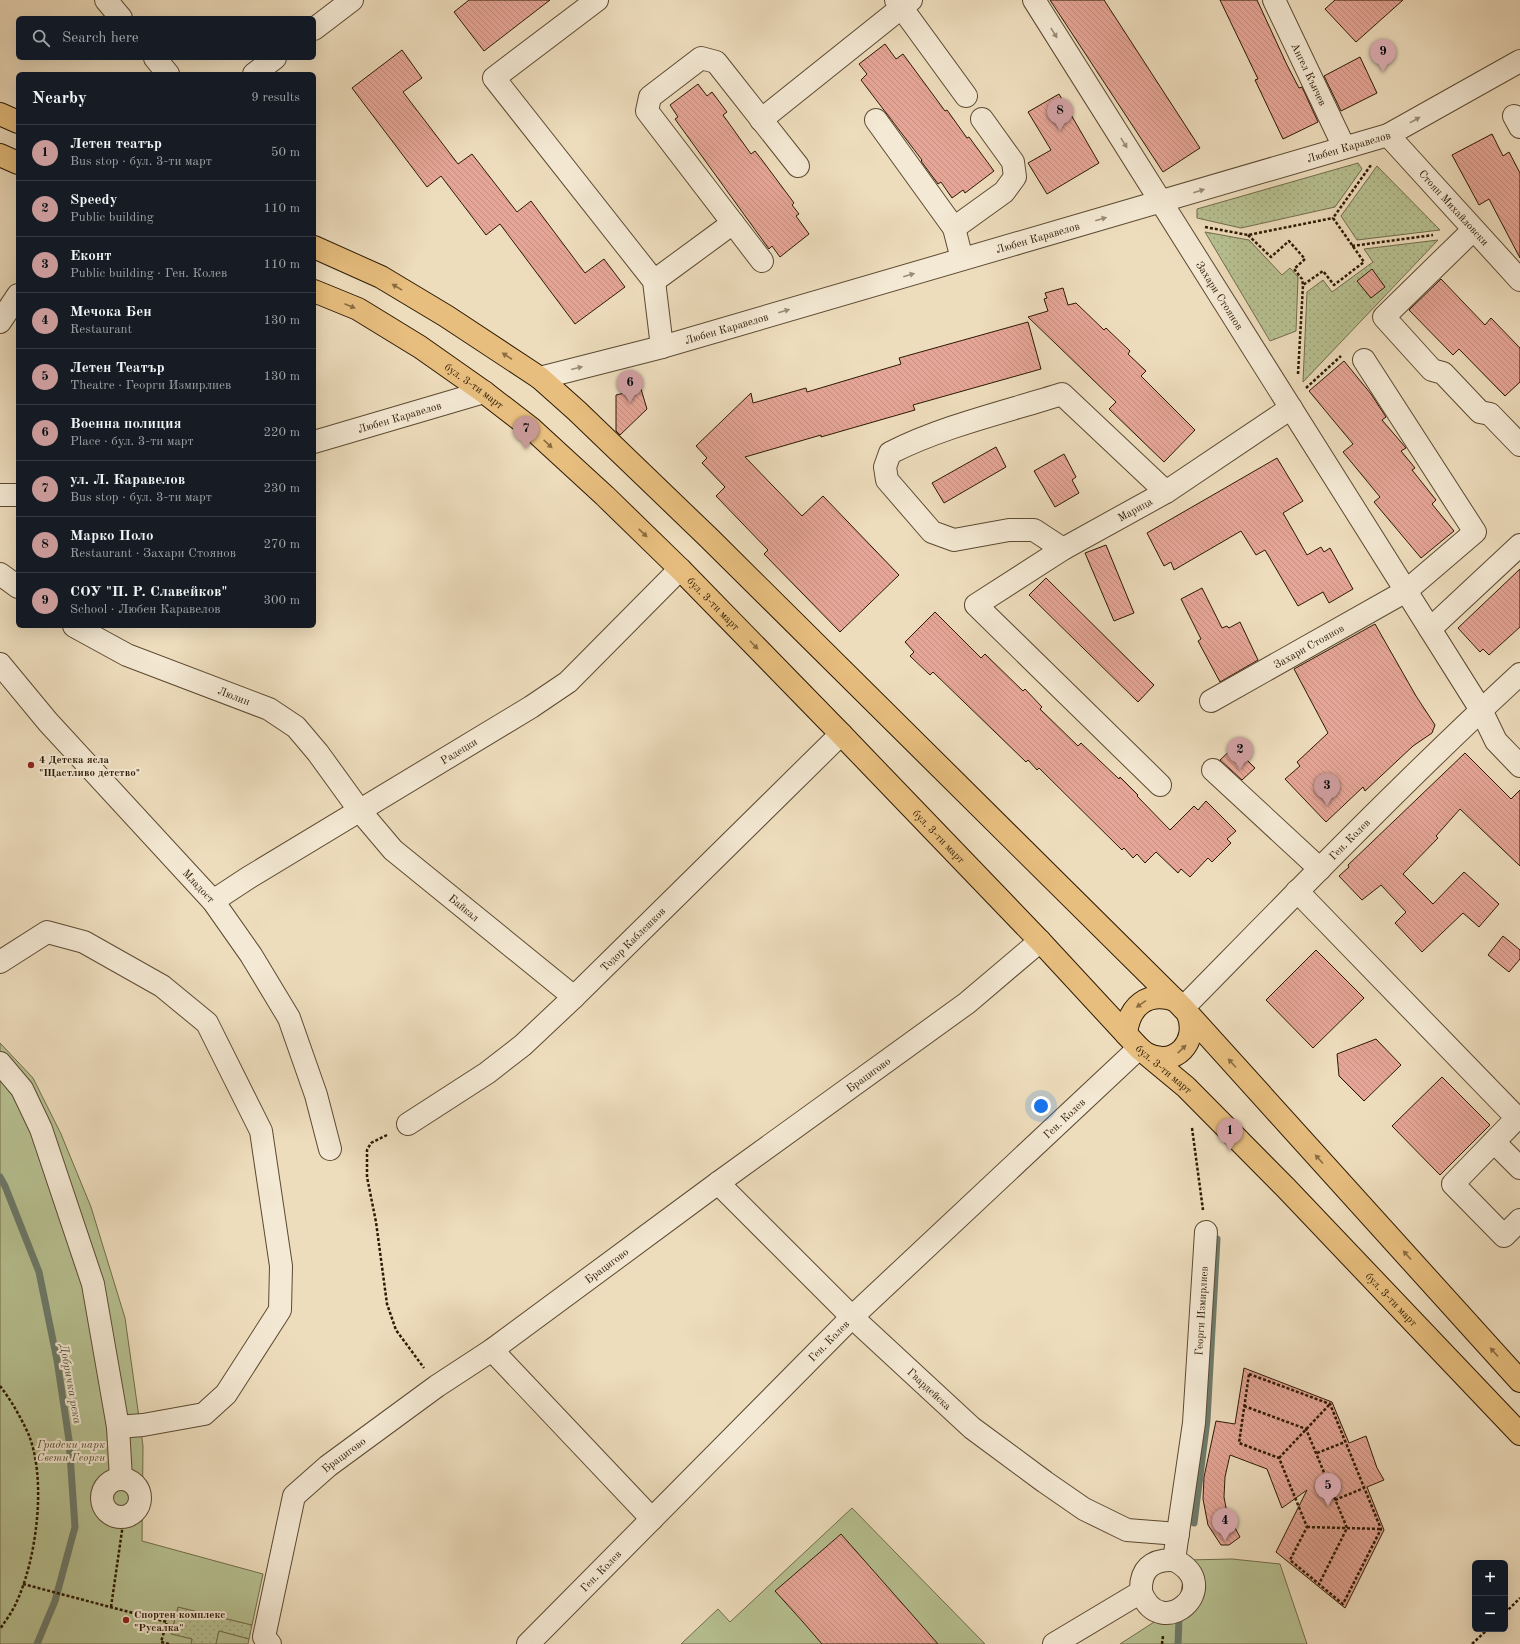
<!DOCTYPE html>
<meta charset="utf-8">
<style>
body{margin:0;font-family:"Old Standard TT",serif;background:#242831;color:#f1f3f6}
.controls{position:absolute;right:12px;bottom:12px;display:grid;overflow:hidden;border-radius:6px;box-shadow:0 4px 16px #0002}
.controls button{width:36px;height:36px;display:grid;place-items:center;padding:0;border:0;border-bottom:1px solid #363941;background:#171b24;color:#f1f3f6;font:20px sans-serif}
.you{position:absolute;left:1041px;top:1106px;width:14px;height:14px;margin:-10px;border:3px solid #fff;border-radius:50%;background:#1a73e8;box-shadow:0 0 0 6px #1a73e833}
.badge{display:grid;place-items:center;width:26px;height:26px;border-radius:50%;background:#c59692;color:#111;font-size:13px;font-weight:700}
.pin{position:absolute;translate:-50% -33px;filter:drop-shadow(0 1px 2px #0008)}
.pin::after{content:'';position:absolute;top:21px;width:14px;height:12px;background:inherit;clip-path:polygon(0 0,100% 0,50% 100%)}
.list{margin:0;padding:0;list-style:none}
h2{display:flex;justify-content:space-between;align-items:center;height:52px;margin:0;padding:0 16px;font-size:17px}
h2 small{font-size:13px;font-weight:400;color:#9ea1a6}
.list li{display:grid;grid-template-columns:26px 1fr auto;gap:12px;align-items:center;box-sizing:border-box;height:56px;padding:0 16px;border-top:1px solid #363941}
.list b{display:block;font-size:15px;white-space:nowrap}
.list p{margin:0;font-size:13px;white-space:nowrap;color:#9ea1a6}
.list em{font-size:13px;font-style:normal;color:#9ea1a6}
.icon{flex:none;width:22px;height:22px;fill:none;stroke:currentColor;stroke-width:2;stroke-linecap:round;stroke-linejoin:round}
.map{position:relative;flex:none;width:1520px;height:1644px;overflow:hidden}
.search{position:absolute;background:#171b24;box-shadow:0 4px 16px #0002;left:16px;top:16px;width:300px;height:44px;display:flex;align-items:center;gap:10px;box-sizing:border-box;padding:0 14px;border-radius:6px;color:#9ea1a6;font-size:15px}
.panel{position:absolute;background:#171b24;box-shadow:0 4px 16px #0002;left:16px;top:72px;width:300px;height:556px;border-radius:6px}
.map>svg:first-child{display:block}
</style>
<div class="map">
<svg width="1520" height="1644" viewBox="0 0 1520 1644">
<defs>
<pattern id="grass-dots" width="8" height="8" patternUnits="userSpaceOnUse"><rect width="8" height="8" fill="#b7c192"/><path d="M2 2h.1M6 6h.1" fill="none" stroke="#9ea57c" stroke-width="1.8" stroke-linecap="round"/></pattern>
<pattern id="building-back-hatch" width="6" height="6" patternUnits="userSpaceOnUse"><rect width="6" height="6" fill="#e6a697"/><path d="M-1 5l2 2M0 0l6 6M5-1l2 2" fill="none" stroke="#c58e80"/></pattern>
</defs>
<rect width="100%" height="100%" fill="#eeddbd"/>
<filter id="stains"><feTurbulence type="fractalNoise" baseFrequency=".005" numOctaves="4"/><feColorMatrix values="0 0 0 0 .2 0 0 0 0 .09 0 0 0 0 .02 0 0 0 .5 -.17"/></filter>
<radialGradient id="worn" r=".72"><stop offset=".6" stop-color="#630" stop-opacity="0"/><stop offset="1" stop-color="#630" stop-opacity=".3"/></radialGradient>
<g fill="url(#grass-dots)" stroke="#726d4b">
<path d="M1358,163L1362,169L1335,207L1241,228L1197,218V209Z"/>
<path d="M1377,166L1440,230L1357,240L1341,216Z"/>
<path d="M1205,232L1249,240L1282,275L1290,268L1298,277L1296,331L1270,341Z"/>
<path d="M1438,240L1303,382L1307,292L1323,280L1332,292L1373,262L1364,249Z"/>
<path d="M178,1607L252,1625L249,1639L219,1631L216,1644H191L192,1639L171,1634Z"/>
</g>
<g fill="#b7c192" stroke="#726d4b">
<path d="M0,1043L33,1078L61,1134L91,1207L125,1318L143,1446L142,1541L263,1574L252,1625L178,1607L171,1634L192,1639L191,1644H0Z"/>
<path d="M852,1508L985,1644H681L718,1609L730,1622Z"/>
<path d="M1232,1559L1280,1564L1307,1644H1120L1179,1606L1186,1560Z"/>
<path d="M219,1631L249,1639L248,1644H216Z"/>
</g>
<g fill="none" stroke-linecap="round" stroke-linejoin="round">
<g stroke="#6d7b6b" stroke-width="7">
<path d="M0,1177L5,1186L39,1272L57,1360L69,1440L75,1527L55,1601L37,1644"/>
<path d="M1194,1523L1207,1420L1217,1239"/>
<path d="M1178,1644L1179,1618"/>
</g>
</g>
<g fill="url(#building-back-hatch)" stroke="#2c1904">
<path d="M469,0H550L484,51L454,12Z"/>
<path d="M1050,0H1104L1200,148L1163,172Z"/>
<path d="M1220,0H1257L1287,65L1299,88L1302,87L1318,122L1283,139L1255,80L1258,79Z"/>
<path d="M1335,0H1403L1356,42L1325,9Z"/>
<path d="M885,44L896,59L903,54L945,111L947,110L967,138L969,137L994,171L965,193L963,190L952,198L941,182L938,184L921,161L922,160L861,80L867,74L859,64Z"/>
<path d="M402,50L422,78L403,92L458,164L472,154L517,212L531,201L585,273L604,259L625,287L575,324L500,224L486,235L441,176L427,187L352,88Z"/>
<path d="M1360,57L1377,93L1341,111L1324,76Z"/>
<path d="M698,84L707,96L712,92L727,112L723,115L751,154L755,151L762,160L794,203L792,205L799,214L796,216L809,234L780,257L772,246L769,249L675,119L678,117L670,105Z"/>
<path d="M1059,94L1099,163L1047,194L1028,163L1051,150L1028,112Z"/>
<path d="M1492,134L1503,156L1509,152L1520,173V258L1489,199L1479,205L1452,155Z"/>
<path d="M1372,269L1385,287L1371,298L1357,281Z"/>
<path d="M1441,279L1485,325L1491,318L1520,348V382L1505,396L1459,349L1453,355L1409,310Z"/>
<path d="M1063,288L1068,305L1076,303L1104,330L1106,328L1130,351L1128,354L1146,371L1141,376L1195,430L1164,462L1109,409L1116,402L1028,317L1048,311L1044,299L1047,298L1045,293Z"/>
<path d="M1028,322L1041,369L913,405L915,410L821,437V435L745,457L802,516L823,496L899,575L840,632L764,554L768,550L716,496L725,487L702,463L707,458L696,446L751,393L753,403L806,388L807,392L901,364L899,358Z"/>
<path d="M1344,361L1371,394L1386,417L1382,420L1406,448L1401,451L1415,468L1412,470L1436,500L1432,504L1454,531L1421,558L1374,502L1380,497L1343,452L1353,444L1309,391Z"/>
<path d="M641,389L647,409L620,435L616,431V395Z"/>
<path d="M996,447L1006,467L944,503L932,483Z"/>
<path d="M1064,454L1076,477L1072,480L1079,493L1055,507L1034,471Z"/>
<path d="M1277,458L1303,501L1283,513L1307,555L1321,547L1324,552L1330,548L1353,589L1329,603L1323,592L1298,606L1265,550L1256,555L1241,531L1174,570L1171,562L1164,566L1147,533Z"/>
<path d="M1106,545L1134,613L1114,621L1085,553Z"/>
<path d="M1520,569V627L1489,655L1483,649L1480,652L1458,628Z"/>
<path d="M1046,578L1154,685L1138,702L1029,595Z"/>
<path d="M1202,588L1222,628L1227,626L1229,628L1240,622L1258,660L1220,682L1198,641L1201,639L1181,599Z"/>
<path d="M935,612L981,658L985,654L1023,691L1025,689L1042,707L1040,709L1078,746L1081,743L1119,779L1120,777L1138,795L1137,796L1170,830L1194,806L1198,810L1206,801L1236,831L1227,839L1231,843L1212,862L1208,858L1190,877L1181,869L1178,873L1156,852L1145,863L1137,854L1133,858L1124,848L1122,850L1039,768L1037,770L1028,760L1026,762L933,672L930,675L910,656L914,652L905,642Z"/>
<path d="M1375,624L1416,696L1435,725L1432,733L1413,746L1365,791L1363,787L1326,822L1285,779L1300,766L1297,762L1328,733L1294,669Z"/>
<path d="M1234,747L1255,768L1242,780L1220,760Z"/>
<path d="M1465,753L1511,799L1520,790V866L1460,809L1436,836L1438,838L1403,874L1433,904L1464,872L1499,904L1479,927L1463,913L1422,952L1395,923L1406,912L1381,885L1362,900L1339,876L1349,867L1348,865Z"/>
<path d="M1503,936L1520,950V959L1509,972L1488,955Z"/>
<path d="M1316,950L1364,998L1313,1048L1266,1000Z"/>
<path d="M1376,1039L1401,1065L1364,1101L1339,1076L1337,1054Z"/>
<path d="M1442,1077L1490,1125L1440,1175L1392,1126Z"/>
<path d="M1244,1368L1332,1402L1349,1443L1366,1436L1377,1468L1384,1480L1367,1487L1384,1530L1345,1608L1276,1552L1307,1490L1282,1508L1267,1469L1230,1455L1225,1477L1224,1497L1227,1513L1240,1537L1229,1545H1221L1208,1525L1203,1499L1204,1477L1216,1421L1235,1424Z"/>
<path d="M841,1534L938,1644H822L803,1622L775,1591Z"/>
</g>
<g fill="none" stroke-linecap="round" stroke-linejoin="round">
<defs>
<g id="minor">
<path d="M106,0L121,18"/>
<path d="M597,0L494,78L654,281L662,347"/>
<path d="M896,0L966,96"/>
<path id="s1" d="M1034,0L1481,710L1496,741L1520,766"/>
<path id="s2" d="M1274,0L1344,147"/>
<path d="M314,29L352,0"/>
<path d="M155,58L168,74"/>
<path d="M254,74L275,58"/>
<path d="M1514,116L1520,127"/>
<path d="M761,120L911,0"/>
<path d="M876,120L954,228L962,259"/>
<path id="s3" d="M1388,135L1520,280"/>
<path d="M954,228L1004,192L1015,177L1013,162L982,119"/>
<path d="M1473,230L1384,317L1432,370L1443,373L1480,412L1490,414L1520,445"/>
<path d="M762,261L647,111L650,97L701,58L716,62L798,166"/>
<path d="M654,281L733,223"/>
<path d="M0,322L18,295"/>
<path id="s4" d="M540,378L662,347L1388,135L1520,61"/>
<path id="s5" d="M314,442L484,392"/>
<path d="M0,495H18"/>
<path d="M1063,549L1034,530H1009L954,540L932,532L887,480L885,467L890,453C943,426 1005,412 1062,394L1166,492"/>
<path d="M0,574L18,587"/>
<path id="s6" d="M74,626L127,655L269,709L296,727L318,753L360,811L393,850L574,997"/>
<path d="M1430,629L1520,545"/>
<path id="s7" d="M0,664L48,722L213,901L251,955L289,1018L316,1095L330,1149"/>
<path id="s8" d="M1211,701L1406,591L1475,532L1364,360"/>
<path d="M1213,770L1320,869"/>
<path id="s9" d="M1160,785L976,605L1063,549L1166,492L1291,408"/>
<path d="M1297,891L1517,1118L1453,1184L1504,1236L1520,1220"/>
<path id="s10" d="M213,901L248,878L531,707L568,682L680,569"/>
<path d="M0,962L47,932L84,942L162,986L207,1023L261,1131L281,1266L280,1310L226,1394L204,1414L143,1425L118,1427"/>
<path id="s11" d="M1183,1008C1294,895 1404,781 1520,674"/>
<path d="M0,1063L22,1089L41,1129L93,1284L118,1427L121,1479"/>
<path id="s12" d="M408,1124L487,1073L523,1045L574,997L841,734"/>
<path d="M1494,1142L1520,1168"/>
<path id="s13" d="M718,1183L852,1317L972,1428L1045,1482L1084,1509L1127,1530L1178,1534"/>
<path d="M492,1350L652,1519"/>
<circle cx="121" cy="1498" r="19"/>
<path d="M1141,1592C1161,1644 1227,1586 1174,1560"/>
<path id="s14" d="M270,1644L264,1637L294,1496L328,1466L437,1386L492,1350L718,1183L967,1003L1040,941"/>
<path id="s15" d="M528,1644L852,1317L1139,1048"/>
<path id="s16" d="M1054,1644L1141,1592C1140,1570 1151,1559 1174,1560L1194,1423L1206,1232"/>
</g>
<g id="major">
<path d="M0,114L18,122"/>
<path d="M0,155L18,163"/>
<path d="M314,247L381,277L446,316L540,378L577,411L709,538L1183,1008L1520,1381"/>
<path id="s17" d="M314,291L358,309L420,347L484,392L532,429L605,496L680,569L841,734L1040,941L1139,1048L1186,1087L1286,1188L1520,1434"/>
<path d="M1126,1034C1129,1006 1147,991 1175,1000"/>
<path d="M1147,1054C1175,1068 1199,1042 1188,1014"/>
</g>
</defs>
<use href="#minor" stroke="#5c4a32" stroke-width="24"/>
<use href="#major" stroke="#2c1904" stroke-width="24"/>
<g stroke="#2c1904" stroke-width="2.5" stroke-dasharray="3 2" stroke-linecap="butt">
<path d="M1205,227L1248,235L1333,218"/>
<path d="M1248,235L1271,257L1289,241L1305,259L1294,269L1302,279L1303,285"/>
<path d="M1352,246L1433,235"/>
<path d="M1298,374L1303,285L1323,271L1334,285L1364,262L1333,218L1371,165"/>
<path d="M1306,388L1341,356"/>
<path d="M1192,1128L1203,1210"/>
<path d="M387,1135L371,1143L367,1150V1177L376,1222L387,1304L396,1330L424,1368"/>
<path d="M1249,1374L1330,1404L1381,1529L1343,1604L1290,1560L1307,1527L1279,1458L1239,1443Z"/>
<path d="M0,1386C11,1400 20,1416 28,1433C47,1478 37,1557 17,1601C13,1611 6,1620 0,1629"/>
<path d="M1244,1406L1306,1429L1347,1528L1319,1584"/>
<path d="M1317,1453L1345,1442"/>
<path d="M1279,1458L1330,1404"/>
<path d="M1335,1500L1364,1488"/>
<path d="M1307,1527L1381,1529"/>
<path d="M23,1584L167,1622L161,1642L169,1644"/>
<path d="M111,1607L124,1517"/>
<path d="M1505,1613L1520,1598"/>
<path d="M1162,1644L1163,1636"/>
<path d="M1472,1644L1488,1629"/>
</g>
<use href="#minor" stroke="#f4e9d4" stroke-width="22"/>
<use href="#major" stroke="#e7be7e" stroke-width="22"/>
</g>
<defs><path id="oneway-solid" d="M-6-.8H1V-3.2L6.5 0L1 3.2V.8H-6Z"/></defs>
<g fill="#9a8b76">
<use href="#oneway-solid" transform="translate(1054 33) rotate(58)"/>
<use href="#oneway-solid" transform="translate(1415 120) rotate(-29)"/>
<use href="#oneway-solid" transform="translate(1124 143) rotate(58)"/>
<use href="#oneway-solid" transform="translate(1199 191) rotate(-17)"/>
<use href="#oneway-solid" transform="translate(1101 219) rotate(-16)"/>
<use href="#oneway-solid" transform="translate(909 275) rotate(-16)"/>
<use href="#oneway-solid" transform="translate(784 311) rotate(-16)"/>
<use href="#oneway-solid" transform="translate(577 368) rotate(-14)"/>
</g>
<g fill="#8a6c41">
<use href="#oneway-solid" transform="translate(397 287) rotate(-149)"/>
<use href="#oneway-solid" transform="translate(350 306) rotate(23)"/>
<use href="#oneway-solid" transform="translate(507 356) rotate(-147)"/>
<use href="#oneway-solid" transform="translate(548 444) rotate(43)"/>
<use href="#oneway-solid" transform="translate(643 533) rotate(44)"/>
<use href="#oneway-solid" transform="translate(754 645) rotate(46)"/>
<use href="#oneway-solid" transform="translate(1141 1004) rotate(145)"/>
<use href="#oneway-solid" transform="translate(1182 1049) rotate(-44)"/>
<use href="#oneway-solid" transform="translate(1232 1063) rotate(-132)"/>
<use href="#oneway-solid" transform="translate(1319 1159) rotate(-132)"/>
<use href="#oneway-solid" transform="translate(1407 1255) rotate(-132)"/>
<use href="#oneway-solid" transform="translate(1494 1352) rotate(-132)"/>
</g>
<g fill="#8f2418" stroke="#f4e9d4" stroke-width="1.5">
<circle cx="31" cy="765" r="4"/>
<circle cx="126" cy="1620" r="4"/>
</g>
<g text-anchor="middle" stroke-width="4" stroke-linejoin="round" paint-order="stroke">
<g font-size="11" fill="#2c1904" stroke="#f4e9d4">
<text dy="4" stroke="none"><textPath href="#s2" startOffset="82">Ангел Кънчев</textPath></text>
<text dy="4" stroke="none"><textPath href="#s4" startOffset="841">Любен Каравелов</textPath></text>
<text dy="4" stroke="none"><textPath href="#s3" startOffset="98">Стоян Михайловски</textPath></text>
<text dy="4" stroke="none"><textPath href="#s4" startOffset="517">Любен Каравелов</textPath></text>
<text dy="4" stroke="none"><textPath href="#s1" startOffset="349">Захари Стоянов</textPath></text>
<text dy="4" stroke="none"><textPath href="#s4" startOffset="193">Любен Каравелов</textPath></text>
<text dy="4" stroke="none"><textPath href="#s17" startOffset="187">бул. 3-ти март</textPath></text>
<text dy="4" stroke="none"><textPath href="#s5" startOffset="89">Любен Каравелов</textPath></text>
<text dy="4" stroke="none"><textPath href="#s9" startOffset="443">Марица</textPath></text>
<text dy="4" stroke="none"><textPath href="#s17" startOffset="511">бул. 3-ти март</textPath></text>
<text dy="4" stroke="none"><textPath href="#s8" startOffset="112">Захари Стоянов</textPath></text>
<text dy="4" stroke="none"><textPath href="#s6" startOffset="175">Люлин</textPath></text>
<text dy="4" stroke="none"><textPath href="#s10" startOffset="288">Радецки</textPath></text>
<text dy="4" stroke="none"><textPath href="#s17" startOffset="835">бул. 3-ти март</textPath></text>
<text dy="4" stroke="none"><textPath href="#s11" startOffset="237">Ген. Колев</textPath></text>
<text dy="4" stroke="none"><textPath href="#s7" startOffset="298">Младост</textPath></text>
<text dy="4" stroke="none"><textPath href="#s6" startOffset="493">Байкал</textPath></text>
<text dy="4" stroke="none"><textPath href="#s12" startOffset="292">Тодор Каблешков</textPath></text>
<text dy="4" stroke="none"><textPath href="#s17" startOffset="1159">бул. 3-ти март</textPath></text>
<text dy="4" stroke="none"><textPath href="#s14" startOffset="866">Брацигово</textPath></text>
<text dy="4" stroke="none"><textPath href="#s15" startOffset="751">Ген. Колев</textPath></text>
<text dy="4" stroke="none"><textPath href="#s14" startOffset="542">Брацигово</textPath></text>
<text dy="4" stroke="none"><textPath href="#s17" startOffset="1483">бул. 3-ти март</textPath></text>
<text dy="4" stroke="none"><textPath href="#s16" startOffset="406">Георги Измирлиев</textPath></text>
<text dy="4" stroke="none"><textPath href="#s15" startOffset="427">Ген. Колев</textPath></text>
<text dy="4" stroke="none"><textPath href="#s13" startOffset="295">Гвардейска</textPath></text>
<text dy="4" stroke="none"><textPath href="#s14" startOffset="218">Брацигово</textPath></text>
<text dy="4" stroke="none"><textPath href="#s15" startOffset="103">Ген. Колев</textPath></text>
</g>
<g font-size="11" font-weight="bold" fill="#2c1904" stroke="#f4e9d4" text-anchor="start">
<text x="39" y="763">4 Детска ясла<tspan x="39" dy="13">"Щастливо детство"</tspan></text>
<text x="134" y="1618">Спортен комплекс<tspan x="134" dy="13">"Русалка"</tspan></text>
</g>
<g font-size="11" font-style="italic" fill="#564b2f" stroke="#f4e9d4">
<text x="71" y="1448">Градски парк<tspan x="71" dy="13">Свети Георги</tspan></text>
</g>
<g font-size="12" font-style="italic" fill="#525240" stroke="#f4e9d4">
<text transform="translate(71 1384) rotate(80)" y="4">Добричка река</text>
</g>
</g>
<rect width="100%" height="100%" filter="url(#stains)"/>
<rect width="100%" height="100%" fill="url(#worn)"/>
</svg>
<div class="controls">
<button>+</button>
<button>−</button>
</div>
<div class="you"></div>
<div class="pin badge" style="left:1230px;top:1151px">1</div>
<div class="pin badge" style="left:1240px;top:770px">2</div>
<div class="pin badge" style="left:1327px;top:806px">3</div>
<div class="pin badge" style="left:1225px;top:1541px">4</div>
<div class="pin badge" style="left:1328px;top:1506px">5</div>
<div class="pin badge" style="left:630px;top:403px">6</div>
<div class="pin badge" style="left:526px;top:449px">7</div>
<div class="pin badge" style="left:1060px;top:131px">8</div>
<div class="pin badge" style="left:1383px;top:72px">9</div>
<div class="search"><svg class="icon" aria-label="search" viewBox="0 0 24 24"><circle cx="10" cy="10" r="6"/><path d="M15 15l6 6"/></svg>Search here</div>
<section class="panel">
<h2>Nearby<small>9 results</small></h2>
<ul class="list">
<li><span class="badge">1</span><div><b>Летен театър</b><p>Bus stop · бул. 3-ти март</p></div><em>50 m</em></li>
<li><span class="badge">2</span><div><b>Speedy</b><p>Public building</p></div><em>110 m</em></li>
<li><span class="badge">3</span><div><b>Еконт</b><p>Public building · Ген. Колев</p></div><em>110 m</em></li>
<li><span class="badge">4</span><div><b>Мечока Бен</b><p>Restaurant</p></div><em>130 m</em></li>
<li><span class="badge">5</span><div><b>Летен Театър</b><p>Theatre · Георги Измирлиев</p></div><em>130 m</em></li>
<li><span class="badge">6</span><div><b>Военна полиция</b><p>Place · бул. 3-ти март</p></div><em>220 m</em></li>
<li><span class="badge">7</span><div><b>ул. Л. Каравелов</b><p>Bus stop · бул. 3-ти март</p></div><em>230 m</em></li>
<li><span class="badge">8</span><div><b>Марко Поло</b><p>Restaurant · Захари Стоянов</p></div><em>270 m</em></li>
<li><span class="badge">9</span><div><b>СОУ &quot;П. Р. Славейков&quot;</b><p>School · Любен Каравелов</p></div><em>300 m</em></li>
</ul>
</section>
</div>
